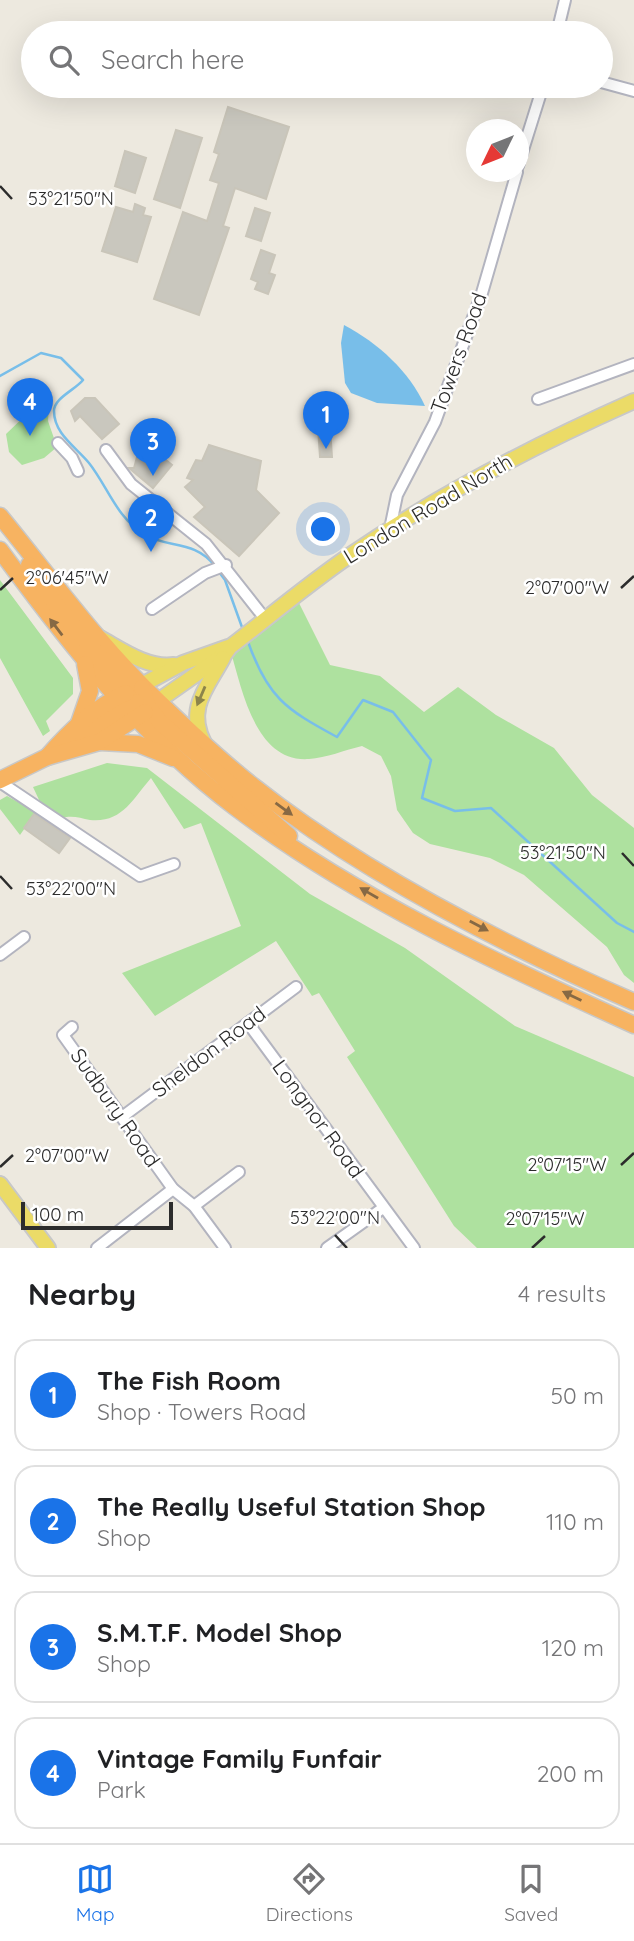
<!DOCTYPE html>
<meta charset="utf-8">
<style>
body{margin:0;font-family:Quicksand,sans-serif;background:#f6f6f6;color:#202124}
.compass{position:absolute;left:466px;top:119px;width:63px;height:63px;border-radius:50%;background:#fff;box-shadow:0 7px 28px #0002;rotate:227deg}
.scale{position:absolute;left:21px;bottom:18px;width:152px;box-sizing:border-box;padding-left:7px;border:4px solid #2c2c2c;border-top:0;font-size:19px;line-height:24px;white-space:nowrap;color:#2c2c2c;-webkit-text-stroke:5px #fff;paint-order:stroke}
.you{position:absolute;left:324px;top:530px;width:24px;height:24px;margin:-18px;border:5px solid #fff;border-radius:50%;background:#1a73e8;box-shadow:0 0 0 10px #1a73e833}
.badge{display:grid;place-items:center;width:46px;height:46px;border-radius:50%;background:#1a73e8;color:#fff;font-size:23px;font-weight:700}
.pin{position:absolute;translate:-50% -58px;filter:drop-shadow(0 2px 4px #0008)}
.pin::after{content:'';position:absolute;top:37px;width:24px;height:21px;background:inherit;clip-path:polygon(0 0,100% 0,50% 100%)}
.list{margin:0;padding:0;list-style:none}
h2{display:flex;justify-content:space-between;align-items:center;height:91px;margin:0;padding:0 28px;font-size:30px}
h2 small{font-size:23px;font-weight:400;color:#757577}
.list li{display:grid;grid-template-columns:46px 1fr auto;gap:21px;align-items:center;box-sizing:border-box;height:112px;margin:0 14px 14px;padding:0 14px;border:2px solid #e0e0e0;border-radius:21px}
.list b{display:block;font-size:26px;white-space:nowrap}
.list p{margin:0;font-size:23px;white-space:nowrap;color:#757577}
.list em{font-size:23px;font-style:normal;color:#757577}
.icon{flex:none;width:38px;height:38px;fill:none;stroke:currentColor;stroke-width:2;stroke-linecap:round;stroke-linejoin:round}
.map{position:relative;flex:none;width:634px;height:1248px;overflow:hidden}
.search{position:absolute;background:#fff;box-shadow:0 7px 28px #0002;left:21px;right:21px;top:21px;height:77px;display:flex;align-items:center;gap:18px;box-sizing:border-box;padding:0 24px;border-radius:38px;color:#757577;font-size:26px}
.sheet{height:595px;background:#fff}
nav{display:flex;justify-content:space-around;align-items:center;box-sizing:border-box;height:98px;border-top:2px solid #e0e0e0;background:#fff;font-size:19px;color:#757577}
nav a{display:grid;justify-items:center;gap:4px}
nav .on{color:#1a73e8}
.map>svg:first-child{display:block}
</style>
<div class="map">
<svg width="634" height="1248" viewBox="0 0 634 1248">
<rect width="100%" height="100%" fill="#ede9df"/>
<g fill="#aee19f">
<path d="M40,407H49L48,421L57,447L44,458L22,465L9,452L6,434L30,411Z"/>
<path d="M0,580L73,678V694L46,721L50,731L43,736L0,658Z"/>
<path d="M296,597L330,665L380,676L424,712L458,687L496,715L554,748L592,795L634,828V983L624,975L607,947L524,875L490,858L430,844L413,833L397,810L391,776L381,756L362,746C345,750 326,758 309,759C255,763 242,689 230,649Z"/>
<path d="M107,763L147,768L310,894L405,948L515,1026L634,1077V1248H477L454,1226L347,1057L355,1051L319,993L312,996L276,941L155,1016L122,973L241,926L201,823L184,829L151,778C132,800 122,823 90,820C80,818 72,815 62,818L40,802L33,787Z"/>
<path d="M7,796L36,812L20,835L0,809V800Z"/>
</g>
<path fill="#78bee9" d="M344,325C378,343 409,371 425,406L377,403L351,393L345,383L341,343Z"/>
<g fill="none" stroke-linecap="round" stroke-linejoin="round">
<g stroke="#78bee9" stroke-width="2.5">
<path d="M0,376L41,353L61,358L83,380C75,390 54,398 54,411C54,434 76,447 89,463C108,487 116,517 144,534C167,549 194,539 215,566"/>
<path d="M219,572L225,580L243,630"/>
<path d="M247,639C267,697 285,709 337,737L363,700L393,712L431,760L422,798L455,811L491,808L617,923L634,932"/>
</g>
</g>
<g fill="#c9c7be" stroke="#c9c5b9" stroke-width="2">
<path d="M228,107L289,127L266,199L235,188L223,226L229,228L199,315L154,299L183,212L207,221L219,183L210,180L219,154L214,152Z"/>
<path d="M176,130L202,138L180,208L154,199Z"/>
<path d="M125,151L146,158L135,193L115,186Z"/>
<path d="M135,204L145,208L143,215L151,217L137,262L102,251L116,207L133,212Z"/>
<path d="M255,208L270,213L261,241L246,236Z"/>
<path d="M261,250L275,255L269,273L275,275L268,294L255,289L258,282L251,279Z"/>
<path d="M85,398H95L119,424L102,439L80,416L75,421L71,411Z"/>
<path d="M330,427L332,457H320L318,428Z"/>
<path d="M209,445L261,461L256,490L279,513L239,556L194,517L205,507L185,487L193,480L187,478L196,460L202,461Z"/>
<path d="M137,457L158,463L162,457L172,465L153,488L129,468H134Z"/>
<path d="M34,814L70,838L59,853L24,828Z"/>
</g>
<g fill="none" stroke-linecap="round" stroke-linejoin="round">
<defs>
<g id="minor">
<path d="M557,33L565,0"/>
<path d="M601,82L634,91"/>
<path d="M518,166L543,86"/>
<path d="M538,399L634,364"/>
<path d="M58,443L72,458L78,471"/>
<path d="M106,450L131,484L206,544L266,620"/>
<path d="M390,529L397,495L435,422L482,293L517,172"/>
<path d="M152,609L205,573L226,565"/>
<path d="M0,782L140,876L174,864"/>
<path d="M0,955L24,937"/>
<path d="M248,1023L414,1248"/>
<path d="M72,1027L63,1035L173,1189L194,1206L225,1248"/>
<path d="M122,1117L296,987"/>
<path d="M194,1206L239,1172"/>
<path d="M97,1248L173,1189"/>
<path d="M327,1248L383,1208"/>
</g>
<g id="major">
<path d="M100,638C122,650 148,669 174,665"/>
<path d="M142,685L183,663L228,647"/>
<path d="M158,701L225,654L230,647C269,617 308,584 349,556C438,495 535,445 634,401"/>
<path d="M204,743C186,708 207,688 223,658"/>
<path d="M0,1184L48,1248"/>
</g>
<g id="highway">
<path d="M0,516C51,578 99,646 158,701C188,730 220,760 253,786C364,874 504,945 634,1002"/>
<path d="M0,550C68,643 142,737 235,807C355,898 497,963 634,1025"/>
<path d="M29,565L56,605L140,705"/>
<path d="M142,688L147,705L160,722L289,836"/>
<path d="M79,723L90,691L85,664"/>
<path d="M100,742L138,744L173,758"/>
<path d="M69,744L136,702"/>
<path d="M47,757C69,732 94,707 126,693"/>
<path d="M0,780L47,757L99,742L145,712"/>
</g>
</defs>
<use href="#minor" stroke="#b3b4bf" stroke-width="14"/>
<use href="#major" stroke="#c8c8c8" stroke-width="18"/>
<use href="#highway" stroke="#c8c8c8" stroke-width="19"/>
<use href="#minor" stroke="#fff" stroke-width="10"/>
<use href="#major" stroke="#ebdb67" stroke-width="14"/>
<use href="#highway" stroke="#f7b361" stroke-width="16"/>
</g>
<defs><path id="oneway-solid" d="M-6-.8H1V-3.2L6.5 0L1 3.2V.8H-6Z" transform="scale(1.75)"/></defs>
<g fill="#876944">
<use href="#oneway-solid" transform="translate(56 627) rotate(-127)"/>
<use href="#oneway-solid" transform="translate(284 809) rotate(36)"/>
<use href="#oneway-solid" transform="translate(369 893) rotate(-150)"/>
<use href="#oneway-solid" transform="translate(479 926) rotate(28)"/>
<use href="#oneway-solid" transform="translate(572 996) rotate(-154)"/>
</g>
<use fill="#8c844a" href="#oneway-solid" transform="translate(201 696) rotate(113)"/>
<path fill="none" stroke="#2c2c2c" stroke-width="2.5" d="M0,186L12,199M621,588L634,576M0,590L13,578M622,853L634,866M0,876L12,889M621,1165L634,1153M0,1167L13,1155M335,1235L347,1248M532,1248L545,1236"/>
<g text-anchor="middle" stroke-width="5" stroke-linejoin="round" paint-order="stroke">
<g font-size="21" fill="#2c2c2c" stroke="#fff">
<text transform="translate(459 353) rotate(-70)" y="7">Towers Road</text>
<text transform="translate(428 509) rotate(-31)" y="7">London Road North</text>
<text transform="translate(209 1052) rotate(-37)" y="7">Sheldon Road</text>
<text transform="translate(115 1108) rotate(55)" y="7">Sudbury Road</text>
<text transform="translate(318 1119) rotate(54)" y="7">Longnor Road</text>
</g>
</g>
<g font-size="18" text-anchor="middle" fill="#2c2c2c" stroke="#fff" stroke-width="5" stroke-linejoin="round" paint-order="stroke">
<text x="71" y="205">53°21'50"N</text>
<text x="67" y="584">2°06'45"W</text>
<text x="567" y="594">2°07'00"W</text>
<text x="563" y="859">53°21'50"N</text>
<text x="71" y="895">53°22'00"N</text>
<text x="67" y="1162">2°07'00"W</text>
<text x="567" y="1171">2°07'15"W</text>
<text x="335" y="1224">53°22'00"N</text>
<text x="545" y="1225">2°07'15"W</text>
</g>
</svg>
<svg class="compass" viewBox="-18 -18 36 36"><path d="M0-13l5 13h-10z" fill="#e53935"/><path d="M0 13l5-13h-10z" fill="#757577"/></svg>
<div class="scale">100 m</div>
<div class="you"></div>
<div class="pin badge" style="left:326px;top:449px">1</div>
<div class="pin badge" style="left:151px;top:552px">2</div>
<div class="pin badge" style="left:153px;top:476px">3</div>
<div class="pin badge" style="left:30px;top:436px">4</div>
<div class="search"><svg class="icon" aria-label="search" viewBox="0 0 24 24"><circle cx="10" cy="10" r="6"/><path d="M15 15l6 6"/></svg>Search here</div>
</div>
<section class="sheet">
<h2>Nearby<small>4 results</small></h2>
<ul class="list">
<li><span class="badge">1</span><div><b>The Fish Room</b><p>Shop · Towers Road</p></div><em>50 m</em></li>
<li><span class="badge">2</span><div><b>The Really Useful Station Shop</b><p>Shop</p></div><em>110 m</em></li>
<li><span class="badge">3</span><div><b>S.M.T.F. Model Shop</b><p>Shop</p></div><em>120 m</em></li>
<li><span class="badge">4</span><div><b>Vintage Family Funfair</b><p>Park</p></div><em>200 m</em></li>
</ul>
</section>
<nav>
<a class="on"><svg class="icon" aria-label="map" viewBox="0 0 24 24"><path d="M3 6l6-2 6 2 6-2v14l-6 2-6-2-6 2zM9 4v14M15 6v14"/></svg>Map</a>
<a><svg class="icon" aria-label="directions" viewBox="0 0 24 24"><path d="M12 3l9 9-9 9-9-9zM9 14v-3h6M13 9l2 2-2 2"/></svg>Directions</a>
<a><svg class="icon" aria-label="saved" viewBox="0 0 24 24"><path d="M7 4h10v16l-5-4-5 4z"/></svg>Saved</a>
</nav>
